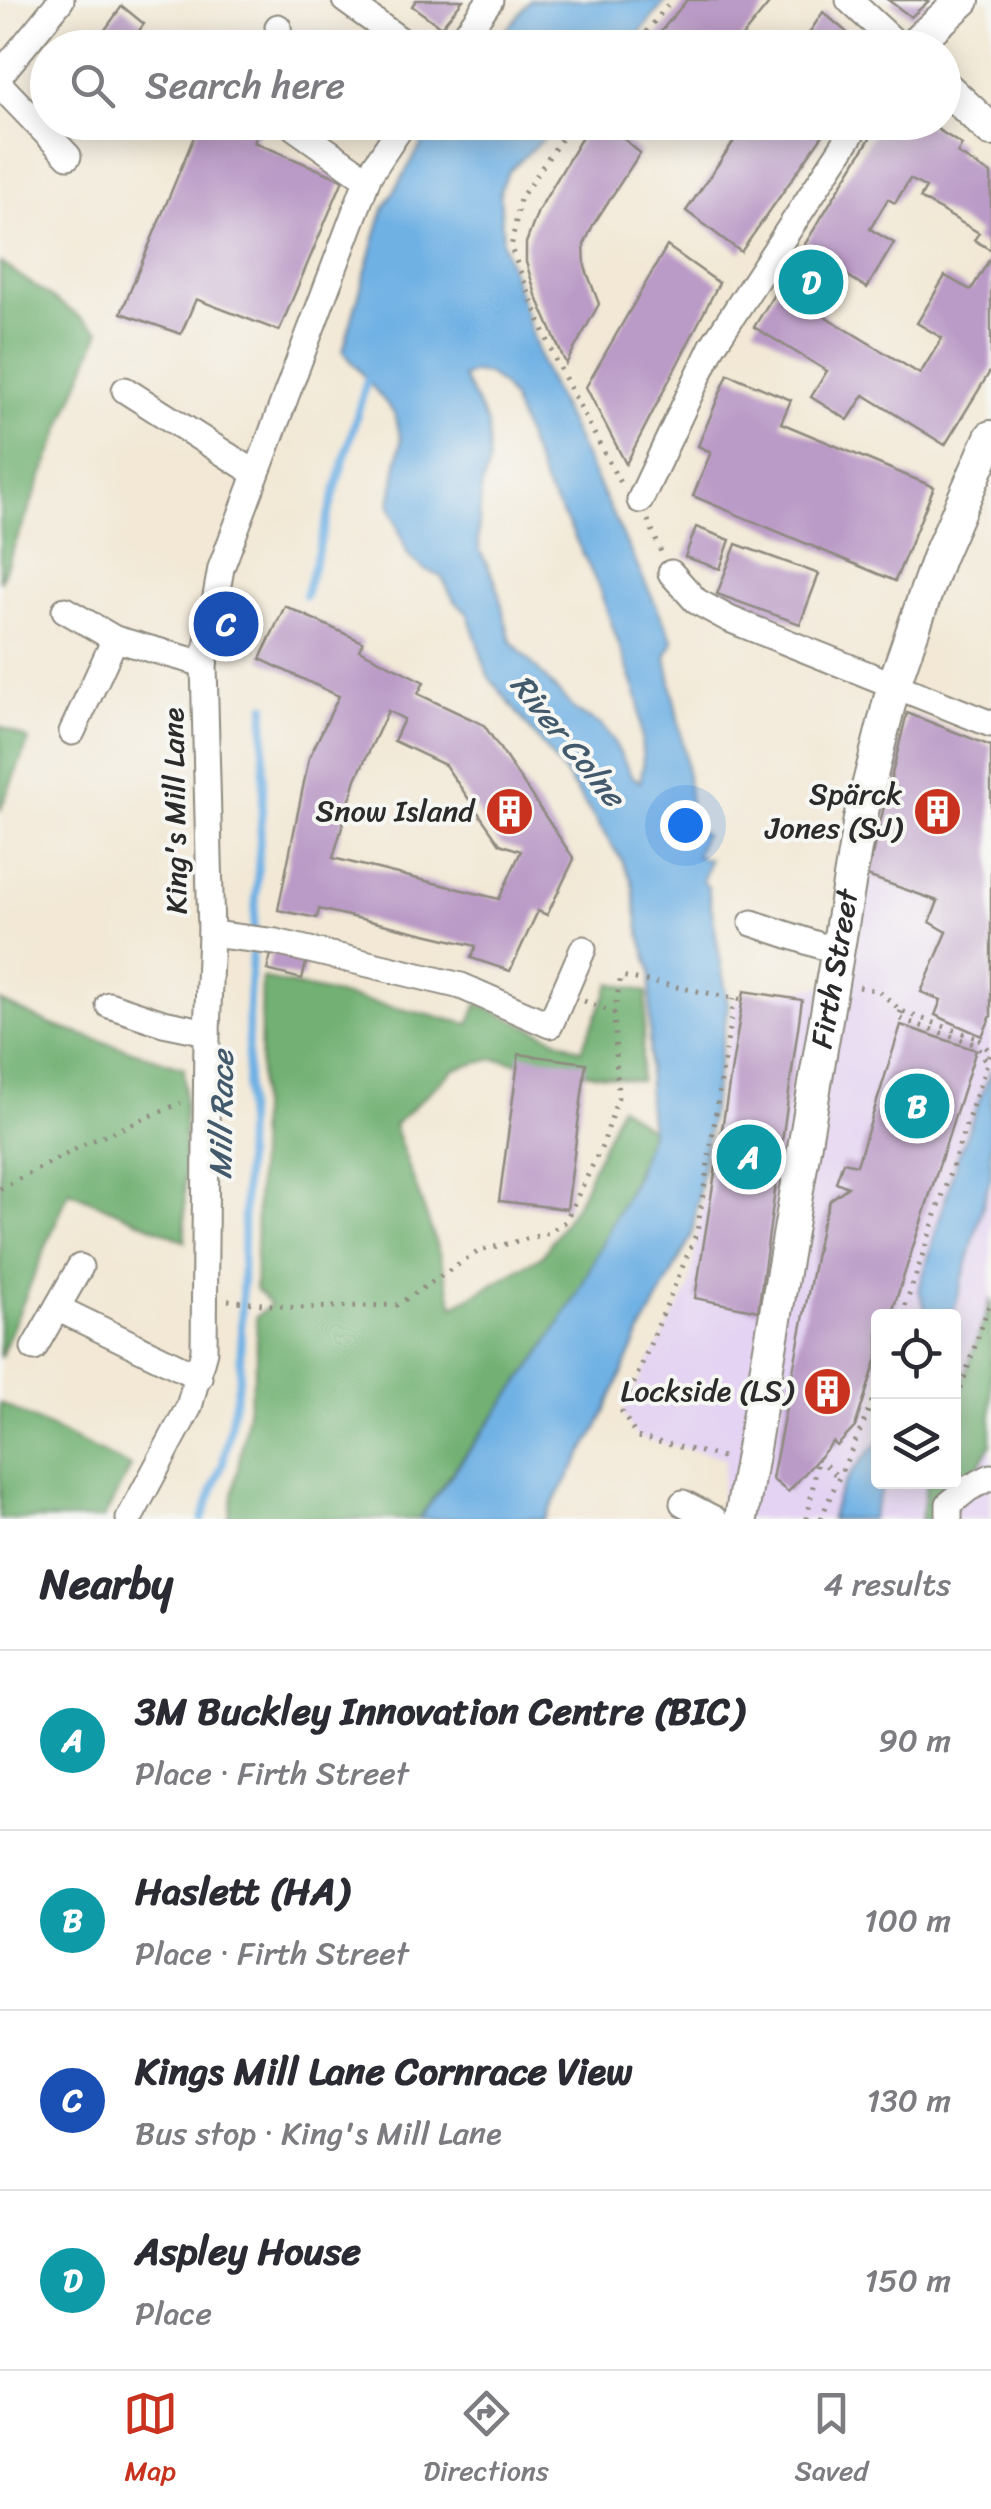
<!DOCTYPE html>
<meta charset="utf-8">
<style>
body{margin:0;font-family:Sriracha,sans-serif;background:#f7f7f7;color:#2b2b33}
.controls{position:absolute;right:30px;bottom:30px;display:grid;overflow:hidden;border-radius:10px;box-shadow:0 5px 25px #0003}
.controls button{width:90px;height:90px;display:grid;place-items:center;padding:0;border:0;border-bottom:2px solid #e1e1e2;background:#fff;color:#2b2b33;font:50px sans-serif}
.you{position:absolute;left:685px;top:825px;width:35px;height:35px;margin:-25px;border:8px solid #fff;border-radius:50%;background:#1a73e8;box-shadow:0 0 0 15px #1a73e833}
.badge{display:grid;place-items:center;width:65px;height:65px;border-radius:50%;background:#c8321e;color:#fff;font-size:32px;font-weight:700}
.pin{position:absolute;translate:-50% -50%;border:5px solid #fff;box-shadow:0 2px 10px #0006}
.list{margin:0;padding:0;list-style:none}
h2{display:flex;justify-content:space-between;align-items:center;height:130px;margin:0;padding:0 40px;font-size:42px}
h2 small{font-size:32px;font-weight:400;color:#7c7c81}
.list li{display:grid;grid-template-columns:65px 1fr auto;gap:30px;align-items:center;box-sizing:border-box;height:180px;padding:0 40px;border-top:2px solid #e1e1e2}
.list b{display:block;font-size:38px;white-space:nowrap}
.list p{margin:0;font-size:32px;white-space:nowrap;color:#7c7c81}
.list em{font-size:32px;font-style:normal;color:#7c7c81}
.icon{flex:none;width:55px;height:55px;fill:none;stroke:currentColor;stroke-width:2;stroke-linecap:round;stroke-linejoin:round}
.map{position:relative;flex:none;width:991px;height:1519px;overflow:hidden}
.search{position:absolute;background:#fff;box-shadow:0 5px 25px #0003;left:30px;right:30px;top:30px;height:110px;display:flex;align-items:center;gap:25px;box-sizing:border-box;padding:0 35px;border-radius:55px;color:#7c7c81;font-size:38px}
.sheet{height:850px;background:#fff}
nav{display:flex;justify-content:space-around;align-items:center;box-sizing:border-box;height:140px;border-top:2px solid #e1e1e2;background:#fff;font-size:28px;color:#7c7c81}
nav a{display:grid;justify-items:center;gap:5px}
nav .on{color:#c8321e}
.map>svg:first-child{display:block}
</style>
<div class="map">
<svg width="991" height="1519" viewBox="0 0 991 1519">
<rect width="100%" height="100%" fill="#f6f6f2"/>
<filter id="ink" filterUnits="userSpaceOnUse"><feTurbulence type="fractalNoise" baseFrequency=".01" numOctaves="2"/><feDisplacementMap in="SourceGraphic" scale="20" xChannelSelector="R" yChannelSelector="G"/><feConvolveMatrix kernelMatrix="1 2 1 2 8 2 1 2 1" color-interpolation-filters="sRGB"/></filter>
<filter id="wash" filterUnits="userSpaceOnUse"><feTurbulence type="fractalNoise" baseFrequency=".0048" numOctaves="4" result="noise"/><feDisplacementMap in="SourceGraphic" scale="40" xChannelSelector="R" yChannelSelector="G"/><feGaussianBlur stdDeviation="2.25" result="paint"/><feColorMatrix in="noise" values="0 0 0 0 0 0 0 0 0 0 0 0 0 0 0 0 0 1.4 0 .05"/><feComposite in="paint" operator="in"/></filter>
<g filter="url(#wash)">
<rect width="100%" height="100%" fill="#f2e8d5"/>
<path fill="#e4d3f2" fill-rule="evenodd" d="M907,713L991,746V1519H719L725,1458L637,1437L622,1412L689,1289L734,999L843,983ZM878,1316H954V1482H878Z"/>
<g fill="#72b173" stroke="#4e6e4f" stroke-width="2.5">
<path d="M0,262L100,331L0,582Z"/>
<path d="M0,726L29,740L0,811Z"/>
<path d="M262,978L469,1024L478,1004L581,1050L611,983L647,992L640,1081L494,1059L454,1069L394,1125L437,1246L454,1306L543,1255L579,1199L620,1106L651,1130C625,1207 587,1283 542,1351C503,1408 457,1461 419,1519H229L257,1358L256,1317L270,1305L255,1288Z"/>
<path d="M0,1001L52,1025L184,1068L185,1241L69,1191L0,1358Z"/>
<path d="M991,1299V1444L949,1519H921L927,1482H954V1408Z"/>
<path d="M0,1403L131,1467L103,1519H0Z"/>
</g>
<g fill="#70b1e4" stroke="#4e6e88" stroke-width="2.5" fill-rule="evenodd">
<path d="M530,0H667L628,47H493Z"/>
<path d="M435,122L560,123L509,171L500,190L503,244L545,373L673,641L666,657L685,755L692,827L704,834L696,856L709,859L703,881L708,888L728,1005L692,1235L636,1342L598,1427L544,1519H419L541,1353L573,1302L634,1180L651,1130L648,1102L651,971L640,935L632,881L621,859L565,774L488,676L468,614L454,600L441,576L425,570L408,555L390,505L401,440L395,414L343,351L383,210ZM473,372L487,374L502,385L512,400L546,488L569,525L599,588L639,701L643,766L640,782L631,775L613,740L601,725L576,711L511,641L495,580L480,551L478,538L481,490L489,463L488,425L463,377Z"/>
<path d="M991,1070V1175L958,1296L954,1311L924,1316L926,1311L919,1290L957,1159Z"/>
<path d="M878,1443V1482H885L871,1519H831C836,1488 857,1464 878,1443Z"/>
</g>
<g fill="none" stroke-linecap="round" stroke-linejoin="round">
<g stroke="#70b1e4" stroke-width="8">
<path d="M305,596L367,380"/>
<path d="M202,1519L223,1463L240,1375L249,999L263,794L265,706"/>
</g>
</g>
<g id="blocks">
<g fill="#ba9ac6" fill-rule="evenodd">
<path d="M416,0H463L441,27L412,6Z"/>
<path d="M687,0H772L733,48H647Z"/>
<path d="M888,0H930L911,17Z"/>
<path d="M122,6L144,24L126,48H92Z"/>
<path d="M823,12L865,48H799Z"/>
<path d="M200,122H262L254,142L343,180L279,331L196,299L181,334L121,313Z"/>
<path d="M591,122H605L640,153L593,225L584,245L585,267L599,304L566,364L536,295L526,262V243L538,211Z"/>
<path d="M747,122H832L741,252L686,211Z"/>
<path d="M880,122H926L962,145L957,153L991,174V250L974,240L979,233L920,198L926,188L910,179L895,203L888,199L870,229L894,243L867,288L845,274L821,314L920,374L942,338L917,323L945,276L971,290L991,257V370L945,445L864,395L848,420L811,397L827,371L754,327Z"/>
<path d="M667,246L719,283L626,464L586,387Z"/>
<path d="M728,374L791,400L781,423L934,487L895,581L693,496L711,452L698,446Z"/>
<path d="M696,527L730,540L720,569L685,557Z"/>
<path d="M736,544L819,574L800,624L717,594Z"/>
<path d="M285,606L363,642L359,650L424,682L418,694L484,725L574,859L547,915L538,911L510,971L471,958L476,946L319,909L317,918L278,910L309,758L339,696L260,659ZM388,711L404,719L394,741L445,765L500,844L521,851L499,899L333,858L356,779Z"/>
<path d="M907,713L991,746V1016L982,1036L935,1015L941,1000L921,992L947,932L930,922L938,901L867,876Z"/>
<path d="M272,951L307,959L302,979L267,970Z"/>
<path d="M744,991L802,1000L758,1311L695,1298Z"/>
<path d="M901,1025L976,1050L891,1316H878V1355L855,1427L837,1446L833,1442L788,1492L772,1479L821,1227L830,1200L848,1187L836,1182L843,1162L857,1165Z"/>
<path d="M519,1054L586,1063L567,1209L499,1201Z"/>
</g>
</g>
</g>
<g filter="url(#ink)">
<use href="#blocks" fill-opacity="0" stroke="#8e8a80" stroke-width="2.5"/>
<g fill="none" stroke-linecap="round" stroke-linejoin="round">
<defs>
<g id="minor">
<path d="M345,0L411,48"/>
<path d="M849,0L901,48"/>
<path d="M278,27L281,48"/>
<path d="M456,48L490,0"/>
<path d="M0,75L61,0"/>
<path d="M0,85L68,156"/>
<path d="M294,122L295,128L367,179"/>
<path d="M125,390L255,473"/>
<path d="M640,500L712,347L859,122"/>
<path d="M671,573L696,601L729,619L991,724"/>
<path d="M65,610L115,639L204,664"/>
<path d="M72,732L115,639"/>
<path d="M752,923L836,951"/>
<path d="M211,934L276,942L461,986L550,1025L583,949"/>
<path d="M109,1005L163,1023L207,1032"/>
<path d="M59,1309L199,1377"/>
<path d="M34,1348L80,1267"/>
<path d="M683,1503L714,1519"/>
<path d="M129,1519L189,1407L204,1351L207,1032L211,934L204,664L221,568L369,175L404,122"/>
<path d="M949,1519V1504L969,1488L991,1477"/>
</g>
<g id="major">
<path d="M910,48L963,0"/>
<path d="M944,86L991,130"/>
<path id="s1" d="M741,1519L860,819L894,684L938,558L991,437"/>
</g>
</defs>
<use href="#minor" stroke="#8e8a80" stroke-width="29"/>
<use href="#major" stroke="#8e8a80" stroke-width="36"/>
<g stroke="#8e8a80" stroke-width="5" stroke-dasharray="2.5 8" stroke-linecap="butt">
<path d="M633,48L672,0"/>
<path d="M573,122L520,199L511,248L555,359L620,483"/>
<path d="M648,520L661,552"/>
<path d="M859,987L879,991L901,1011L979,1039"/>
<path d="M584,1001L614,1013L621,976L743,1000"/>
<path d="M901,1011L898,1018L977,1045L987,1062"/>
<path d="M0,1189L87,1143L181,1103"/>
<path d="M228,1300L297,1308L397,1305L479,1251L546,1234L565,1222L603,1144L618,1097L614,1013"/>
<path d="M902,1316L991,1051"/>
<path d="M954,1408L991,1299"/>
<path d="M722,1457L637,1437L622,1412L697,1232L734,999"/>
<path d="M818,1458L837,1476"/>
<path d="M807,1519L818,1458"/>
<path d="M821,1519C839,1473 863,1431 878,1384"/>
</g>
<use href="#minor" stroke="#fff" stroke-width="25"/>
<use href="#major" stroke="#fff" stroke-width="32"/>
<path stroke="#8e8a80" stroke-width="5" stroke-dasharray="2.5 8" stroke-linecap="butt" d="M979,1039L991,1053"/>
</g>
</g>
<defs>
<symbol id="building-disc" viewBox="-11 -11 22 22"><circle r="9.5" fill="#c8321e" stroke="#f6f6f2"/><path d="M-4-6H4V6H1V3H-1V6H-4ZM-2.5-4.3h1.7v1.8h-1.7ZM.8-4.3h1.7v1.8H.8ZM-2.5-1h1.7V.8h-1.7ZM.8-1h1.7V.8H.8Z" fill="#fff"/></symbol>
</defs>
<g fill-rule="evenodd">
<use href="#building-disc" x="482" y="784" width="55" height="55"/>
<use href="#building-disc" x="910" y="784" width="55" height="55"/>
<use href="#building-disc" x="800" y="1364" width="55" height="55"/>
</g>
<g text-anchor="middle" stroke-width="8" stroke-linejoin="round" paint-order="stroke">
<g font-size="30" fill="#2b2b2b" stroke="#f6f6f2" text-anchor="end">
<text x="902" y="804">Spärck<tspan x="902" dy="34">Jones (SJ)</tspan></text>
<text x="474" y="821">Snow Island</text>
<text x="793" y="1401">Lockside (LS)</text>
</g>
<g font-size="30" fill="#2b2b2b" stroke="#f6f6f2">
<text transform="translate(175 811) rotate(-91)" y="10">King's Mill Lane</text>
<text dy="10" stroke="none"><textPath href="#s1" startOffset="558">Firth Street</textPath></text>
</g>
<g font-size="32" font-style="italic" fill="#435a6c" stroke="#f6f6f2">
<text transform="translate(568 740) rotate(51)" y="11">River Colne</text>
<text transform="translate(221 1115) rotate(-89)" y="11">Mill Race</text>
</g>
</g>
</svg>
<div class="controls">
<button><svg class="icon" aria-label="locate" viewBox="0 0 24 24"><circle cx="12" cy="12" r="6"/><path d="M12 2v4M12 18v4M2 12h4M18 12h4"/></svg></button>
<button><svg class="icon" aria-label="layers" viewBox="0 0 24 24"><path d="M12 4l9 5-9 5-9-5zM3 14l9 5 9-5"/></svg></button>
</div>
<div class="you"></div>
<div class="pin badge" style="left:749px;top:1157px;background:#0f9aa8">A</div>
<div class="pin badge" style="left:917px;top:1106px;background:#0f9aa8">B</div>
<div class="pin badge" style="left:226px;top:624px;background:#1a4fb4">C</div>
<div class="pin badge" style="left:811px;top:282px;background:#0f9aa8">D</div>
<div class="search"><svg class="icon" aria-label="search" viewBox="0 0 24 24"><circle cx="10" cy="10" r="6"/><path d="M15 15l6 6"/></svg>Search here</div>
</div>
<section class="sheet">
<h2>Nearby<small>4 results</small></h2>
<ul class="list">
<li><span class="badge" style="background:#0f9aa8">A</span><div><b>3M Buckley Innovation Centre (BIC)</b><p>Place · Firth Street</p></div><em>90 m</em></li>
<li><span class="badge" style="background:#0f9aa8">B</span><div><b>Haslett (HA)</b><p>Place · Firth Street</p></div><em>100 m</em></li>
<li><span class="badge" style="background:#1a4fb4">C</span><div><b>Kings Mill Lane Cornrace View</b><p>Bus stop · King's Mill Lane</p></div><em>130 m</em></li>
<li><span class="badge" style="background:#0f9aa8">D</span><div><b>Aspley House</b><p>Place</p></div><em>150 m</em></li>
</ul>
</section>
<nav>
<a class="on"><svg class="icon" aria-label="map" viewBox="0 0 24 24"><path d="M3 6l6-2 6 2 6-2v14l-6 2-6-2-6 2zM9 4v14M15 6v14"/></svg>Map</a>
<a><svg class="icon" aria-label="directions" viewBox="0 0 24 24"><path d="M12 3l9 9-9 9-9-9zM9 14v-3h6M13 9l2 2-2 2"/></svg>Directions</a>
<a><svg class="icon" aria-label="saved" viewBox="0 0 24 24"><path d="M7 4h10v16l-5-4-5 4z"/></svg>Saved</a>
</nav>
